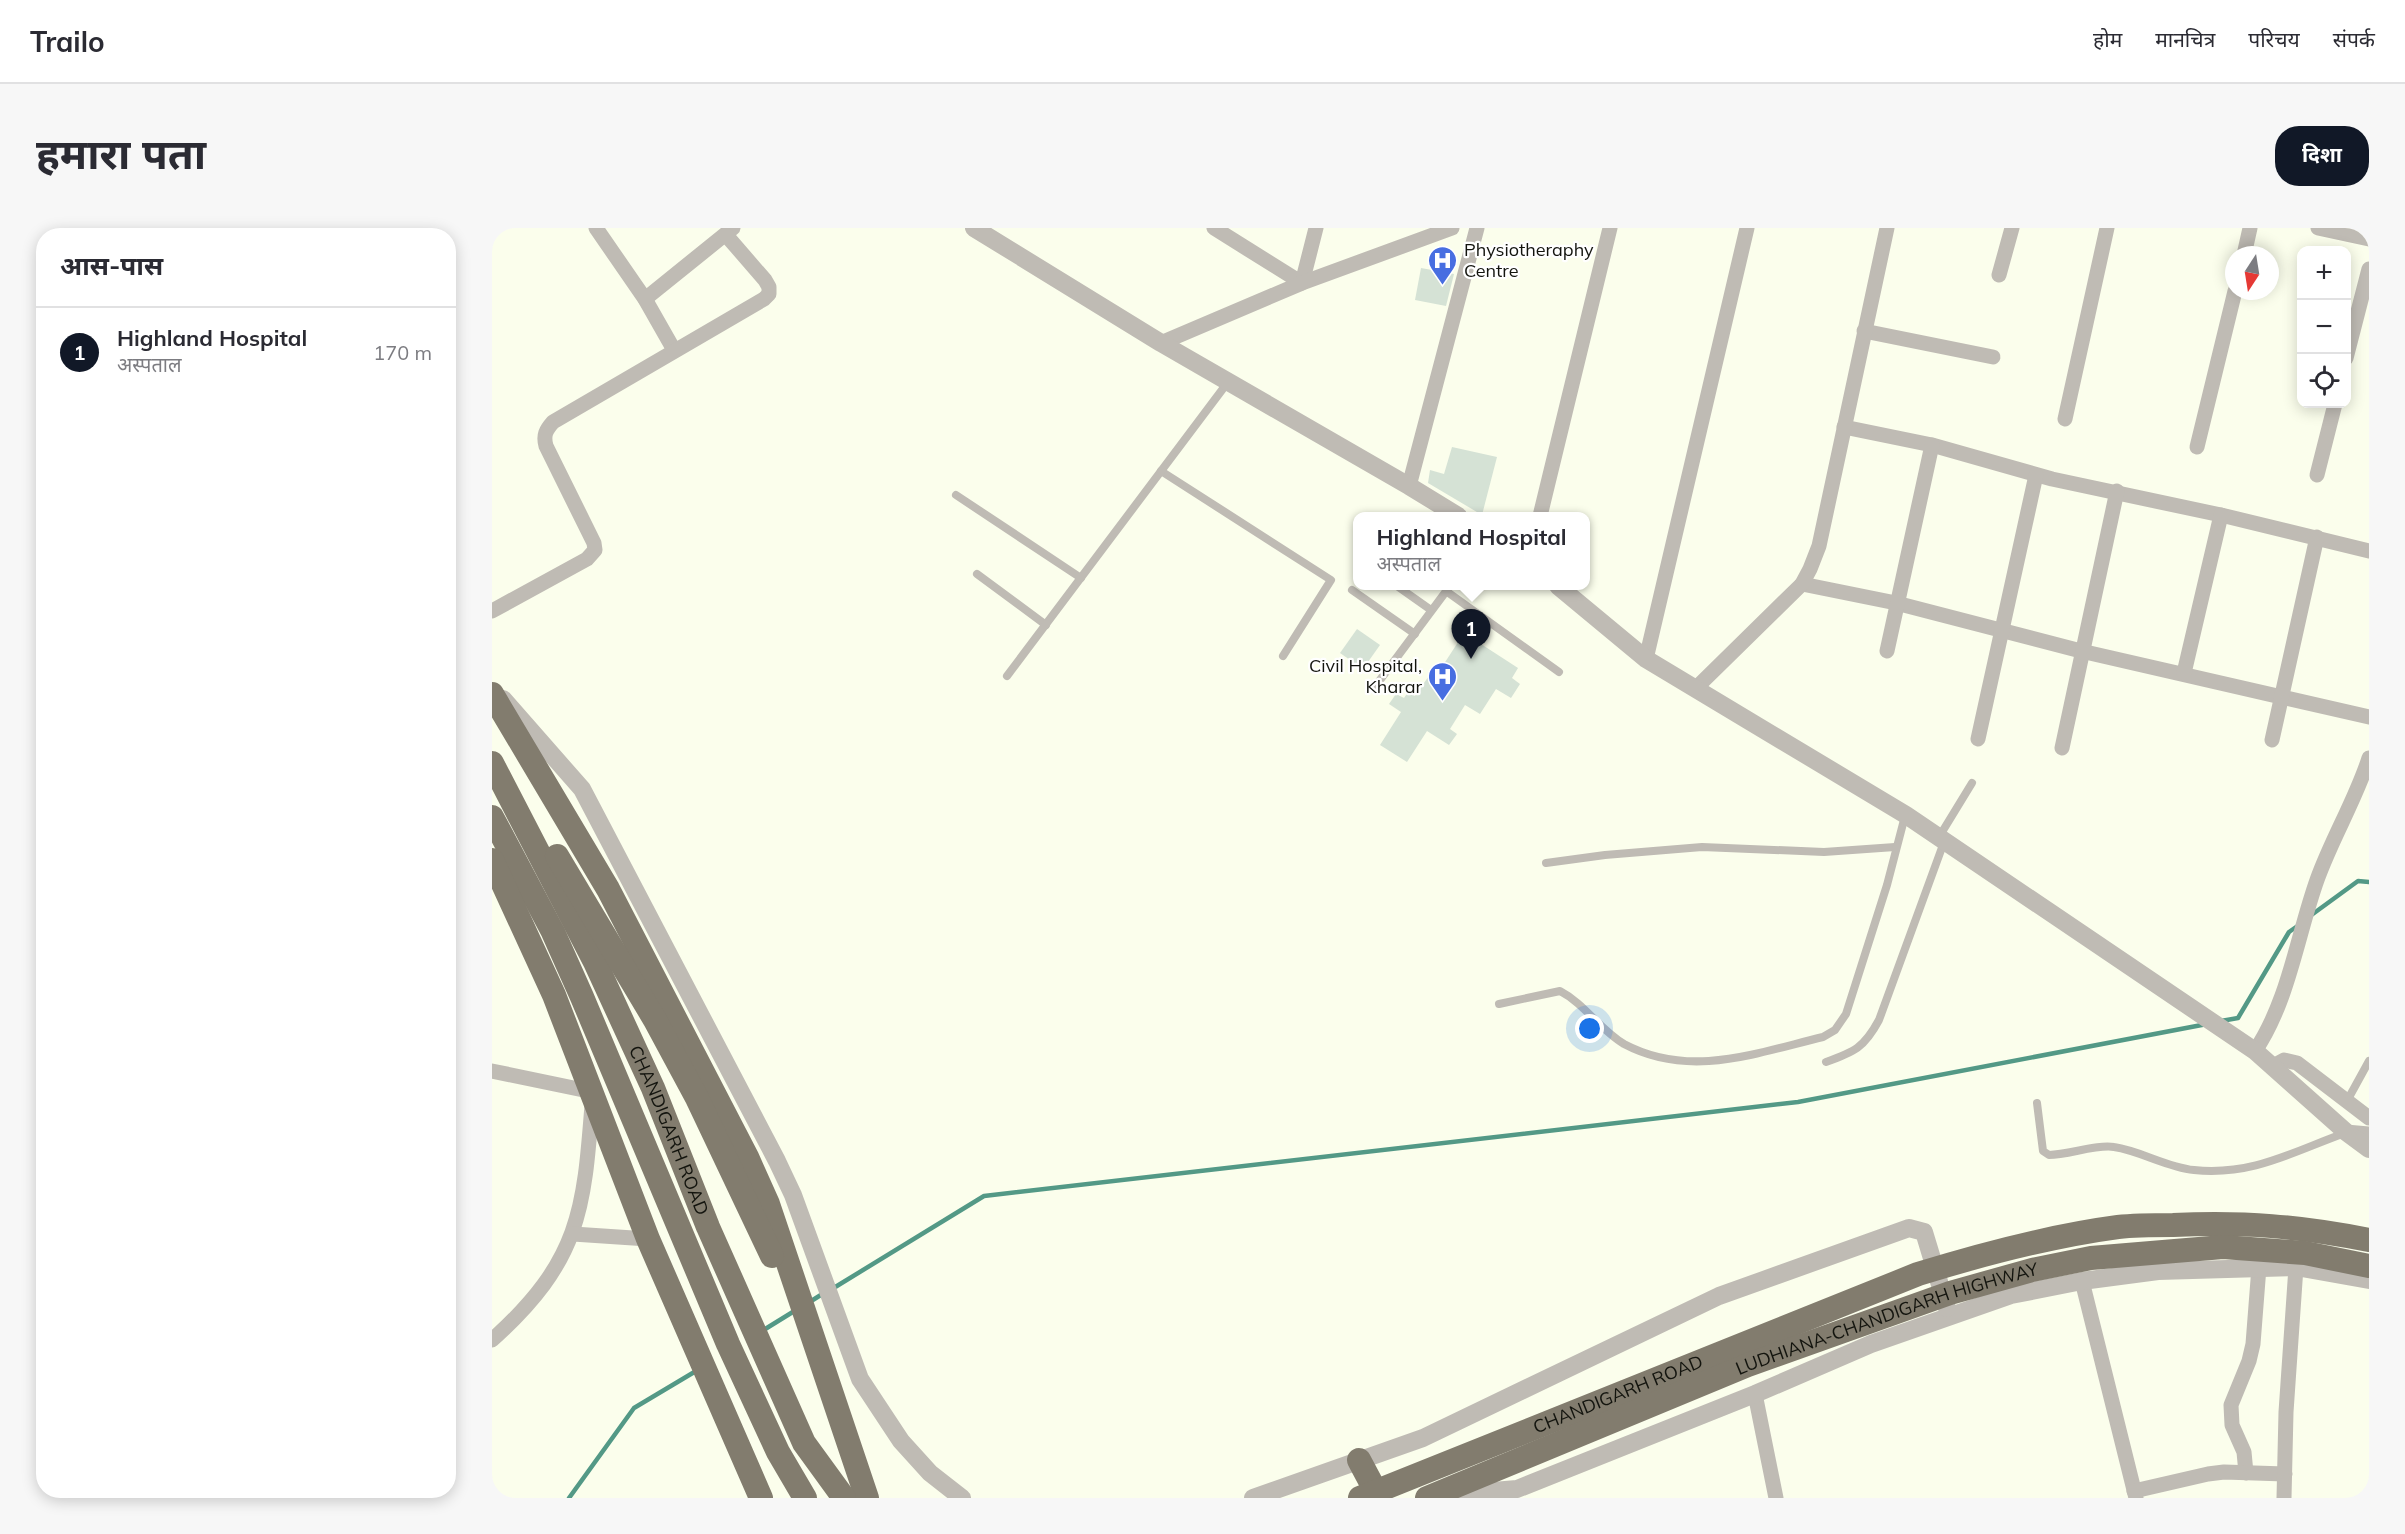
<!DOCTYPE html>
<html lang="hi">
<meta charset="utf-8">
<style>
body{margin:0;font-family:Mulish,"Noto Sans Devanagari",sans-serif;background:#f7f7f7;color:#2b2b33}
.controls{position:absolute;right:18px;top:18px;display:grid;overflow:hidden;border-radius:12px;box-shadow:0 3px 15px #0003}
.controls button{width:54px;height:54px;display:grid;place-items:center;padding:0;border:0;border-bottom:2px solid #e1e1e2;background:#fff;color:#2b2b33;font:30px sans-serif}
.compass{position:absolute;left:1733px;top:18px;width:54px;height:54px;border-radius:50%;background:#fff;box-shadow:0 3px 15px #0003;rotate:192deg}
.you{position:absolute;left:1098px;top:801px;width:21px;height:21px;margin:-15px;border:4px solid #fff;border-radius:50%;background:#1a73e8;box-shadow:0 0 0 9px #1a73e833}
.badge{display:grid;place-items:center;width:39px;height:39px;border-radius:50%;background:#111827;color:#fff;font-size:20px;font-weight:700}
.pin{position:absolute;translate:-50% -50px;filter:drop-shadow(0 2px 3px #0008)}
.pin::after{content:'';position:absolute;top:32px;width:21px;height:18px;background:inherit;clip-path:polygon(0 0,100% 0,50% 100%)}
.popup{position:absolute;left:861px;top:284px;width:237px;height:78px;box-sizing:border-box;display:grid;place-content:center;border-radius:12px;background:#fff;filter:drop-shadow(0 2px 4px #0005);font-size:20px;white-space:nowrap;color:#7c7c81}
.popup b{font-size:22px;color:#2b2b33}
.popup::after{content:'';position:absolute;left:50%;top:100%;margin-left:-12px;border:12px solid transparent;border-top-color:#fff}
.list{margin:0;padding:0;list-style:none}
h2{display:flex;justify-content:space-between;align-items:center;height:78px;margin:0;padding:0 24px;font-size:26px}
h2 small{font-size:20px;font-weight:400;color:#7c7c81}
.list li{display:grid;grid-template-columns:39px 1fr auto;gap:18px;align-items:center;box-sizing:border-box;height:90px;padding:0 24px;border-top:2px solid #e1e1e2}
.list b{display:block;font-size:22px;white-space:nowrap}
.list p{margin:0;font-size:20px;white-space:nowrap;color:#7c7c81}
.list em{font-size:20px;font-style:normal;color:#7c7c81}
.icon{flex:none;width:33px;height:33px;fill:none;stroke:currentColor;stroke-width:2;stroke-linecap:round;stroke-linejoin:round}
.map{position:relative;flex:none;width:1877px;height:1270px;overflow:hidden;border-radius:24px}
header{display:flex;align-items:center;gap:36px;box-sizing:border-box;height:84px;padding:0 30px;background:#fff;border-bottom:2px solid #e1e1e2}
header strong{font-size:28px}
nav{display:flex;gap:33px;margin-inline-start:auto;font-size:21px}
.intro{display:flex;align-items:center;justify-content:space-between;box-sizing:border-box;height:144px;padding:0 36px}
h1{margin:0;font-size:42px}
.button{padding:15px 27px;border-radius:24px;background:#111827;color:#fff;font-size:21px;font-weight:700}
main{display:flex;gap:36px;padding:0 36px}
aside{flex:1;background:#fff;border-radius:24px;box-shadow:0 3px 15px #0003}
.map>svg:first-child{display:block}
</style>
<header>
<strong>Trailo</strong>
<nav><a>होम</a><a>मानचित्र</a><a>परिचय</a><a>संपर्क</a></nav>
</header>
<div class="intro"><h1>हमारा पता</h1><a class="button">दिशा</a></div>
<main>
<aside>
<h2>आस-पास<small></small></h2>
<ul class="list">
<li><span class="badge">1</span><div><b>Highland Hospital</b><p>अस्पताल</p></div><em>170 m</em></li>
</ul>
</aside>
<div class="map">
<svg width="1877" height="1270" viewBox="0 0 1877 1270">
<rect width="100%" height="100%" fill="#fbfeec"/>
<g fill="none" stroke-linecap="round" stroke-linejoin="round">
<g stroke="#539986" stroke-width="4.5">
<path d="M1818,688L1866,653L1877,654"/>
<path d="M1729,793L1746,790L1797,704L1807,697"/>
<path d="M340,1061L492,968L1306,874L1715,796"/>
<path d="M316,1075L332,1065"/>
<path d="M270,1103L304,1082"/>
<path d="M77,1270L142,1180L204,1143"/>
</g>
</g>
<g fill="#d5e2d5">
<path d="M929,40L962,46L954,78L923,72Z"/>
<path d="M960,219L1005,229L990,287L936,255L938,242L952,246Z"/>
<path d="M865,401L888,417L871,441L848,425Z"/>
<path d="M972,405L1026,440L1020,450L1028,456L1019,470L1004,461L988,486L973,477L958,501L965,506L957,517L935,503L915,534L888,517L909,484L897,476L904,466L912,470L916,464L923,468L941,442L946,445Z"/>
</g>
<g fill="none" stroke-linecap="round" stroke-linejoin="round">
<g stroke="#bfbbb4" stroke-width="8">
<path d="M669,243L839,352L791,428"/>
<path d="M464,267L589,350"/>
<path d="M485,346L554,397"/>
<path d="M905,358L939,382"/>
<path d="M860,362L923,406"/>
<path d="M954,363L1067,444"/>
<path d="M515,448L736,154"/>
<path d="M882,460L958,358"/>
<path d="M1447,609L1480,555"/>
<path d="M1054,635L1113,627L1210,619L1332,624L1403,619"/>
<path d="M1007,776L1068,763C1093,776 1108,802 1132,816C1198,851 1264,825 1331,809L1343,802L1354,786L1395,657L1413,588"/>
<path d="M1334,834C1362,824 1372,820 1387,792L1452,614"/>
<path d="M1855,873L1877,833"/>
<path d="M1545,875L1551,923L1557,927C1576,927 1605,916 1622,919C1649,923 1674,939 1702,942C1760,948 1800,924 1853,905"/>
</g>
<g stroke="#bfbbb4" stroke-width="15">
<path d="M104,0L153,71L182,122"/>
<path d="M722,0L810,55L824,0"/>
<path d="M1826,0L1877,11"/>
<path d="M1752,27L1758,0"/>
<path d="M1507,47L1520,0"/>
<path d="M153,71L241,0"/>
<path d="M1372,103L1501,129"/>
<path d="M669,115L810,55L960,0"/>
<path d="M1854,130L1877,41"/>
<path d="M1573,191L1615,0"/>
<path d="M1352,199L1440,217L1560,251L1729,287L1877,323"/>
<path d="M1705,219L1743,63"/>
<path d="M1825,247L1843,176"/>
<path d="M917,258L985,0"/>
<path d="M1048,288L1118,0"/>
<path d="M1310,356L1404,375L1589,423L1877,489"/>
<path d="M0,383L95,331L103,322L102,315L54,218C51,207 54,202 61,194L272,71L277,66V59L273,52L234,7"/>
<path d="M1395,423L1440,217"/>
<path d="M1154,431L1255,0"/>
<path d="M1692,445L1729,287"/>
<path d="M1204,460L1310,356L1318,341L1327,318L1395,0"/>
<path d="M1486,511L1544,247"/>
<path d="M1780,512L1825,309"/>
<path d="M1570,520L1625,263"/>
<path d="M1763,823C1797,772 1805,708 1825,652C1840,610 1864,571 1877,530"/>
<path d="M1781,838L1792,832L1805,835L1877,890"/>
<path d="M0,843L101,864C92,980 91,1030 0,1112"/>
<path d="M1854,904L1877,906"/>
<path d="M81,1006L156,1011"/>
<path d="M1590,1053L1644,1270"/>
<path d="M1263,1166L1284,1270"/>
<path d="M1754,1245L1752,1224L1740,1197L1739,1177L1757,1133L1761,1116L1767,1039"/>
<path d="M1642,1263L1716,1246L1732,1244L1793,1246"/>
<path d="M1792,1270L1794,1184L1804,1039"/>
</g>
<g stroke="#bfbbb4" stroke-width="18">
<path d="M482,0L669,115L917,258L966,288"/>
<path d="M1066,358L1154,431L1414,587L1763,823L1854,904L1877,921"/>
<path d="M11,471L90,561L285,933L301,967L368,1151L409,1213L438,1245L470,1270"/>
<path d="M954,1267L1025,1261L1263,1166L1379,1116L1519,1067L1590,1053L1666,1043L1804,1039L1877,1052"/>
<path d="M761,1270L931,1210L1227,1068L1417,1000L1432,1004L1455,1080"/>
</g>
<g stroke="#827c6e" stroke-width="24">
<path d="M0,466L116,661L255,929L276,976L375,1270"/>
<path id="s1" d="M0,535L103,734L161,860L216,999L312,1215L352,1270"/>
<path d="M0,589L61,704L90,769L236,1116L286,1224L313,1270"/>
<path d="M65,628L163,792L205,870L280,1028"/>
<path d="M0,632L62,767L156,1011L269,1270"/>
<path d="M867,1232L884,1264"/>
<path id="s2" d="M868,1270L1426,1046C1491,1026 1558,1008 1626,999C1644,997 1663,997 1681,997C1753,994 1807,998 1877,1012"/>
<path id="s3" d="M935,1270L1256,1137L1458,1065L1540,1042L1599,1030L1731,1019L1813,1025L1877,1038"/>
</g>
</g>
<defs>
<symbol id="hospital-pin" viewBox="-11 -11 22 30"><path d="M0 17L-7.5 6A9.5 9.5 0 1 1 7.5 6Z" fill="#486ee1" stroke="#fff"/><path d="M-5-5h3v3.5h4V-5h3V5h-3V1.5h-4V5h-3Z" fill="#fff"/></symbol>
</defs>
<g fill-rule="evenodd">
<use href="#hospital-pin" x="934" y="16" width="33" height="45"/>
<use href="#hospital-pin" x="934" y="432" width="33" height="45"/>
</g>
<g text-anchor="middle" stroke-width="4.5" stroke-linejoin="round" paint-order="stroke">
<g font-size="18" fill="#13140e" stroke="#fff" text-anchor="start">
<text x="972" y="28">Physiotheraphy<tspan x="972" dy="21">Centre</tspan></text>
<text x="930" y="444" text-anchor="end">Civil Hospital,<tspan x="930" dy="21">Kharar</tspan></text>
</g>
<g font-size="18" fill="#13140e" stroke="#fff">
<text dy="6" stroke="none"><textPath href="#s1" startOffset="408">CHANDIGARH ROAD</textPath></text>
<text dy="6" stroke="none"><textPath href="#s3" startOffset="494">LUDHIANA-CHANDIGARH HIGHWAY</textPath></text>
<text dy="6" stroke="none"><textPath href="#s2" startOffset="278">CHANDIGARH ROAD</textPath></text>
</g>
</g>
</svg>
<div class="controls">
<button>+</button>
<button>−</button>
<button><svg class="icon" aria-label="locate" viewBox="0 0 24 24"><circle cx="12" cy="12" r="6"/><path d="M12 2v4M12 18v4M2 12h4M18 12h4"/></svg></button>
</div>
<svg class="compass" viewBox="-18 -18 36 36"><path d="M0-13l5 13h-10z" fill="#e53935"/><path d="M0 13l5-13h-10z" fill="#7c7c81"/></svg>
<div class="you"></div>
<div class="pin badge" style="left:979px;top:431px">1</div>
<div class="popup"><b>Highland Hospital</b>अस्पताल</div>
</div>
</main>
